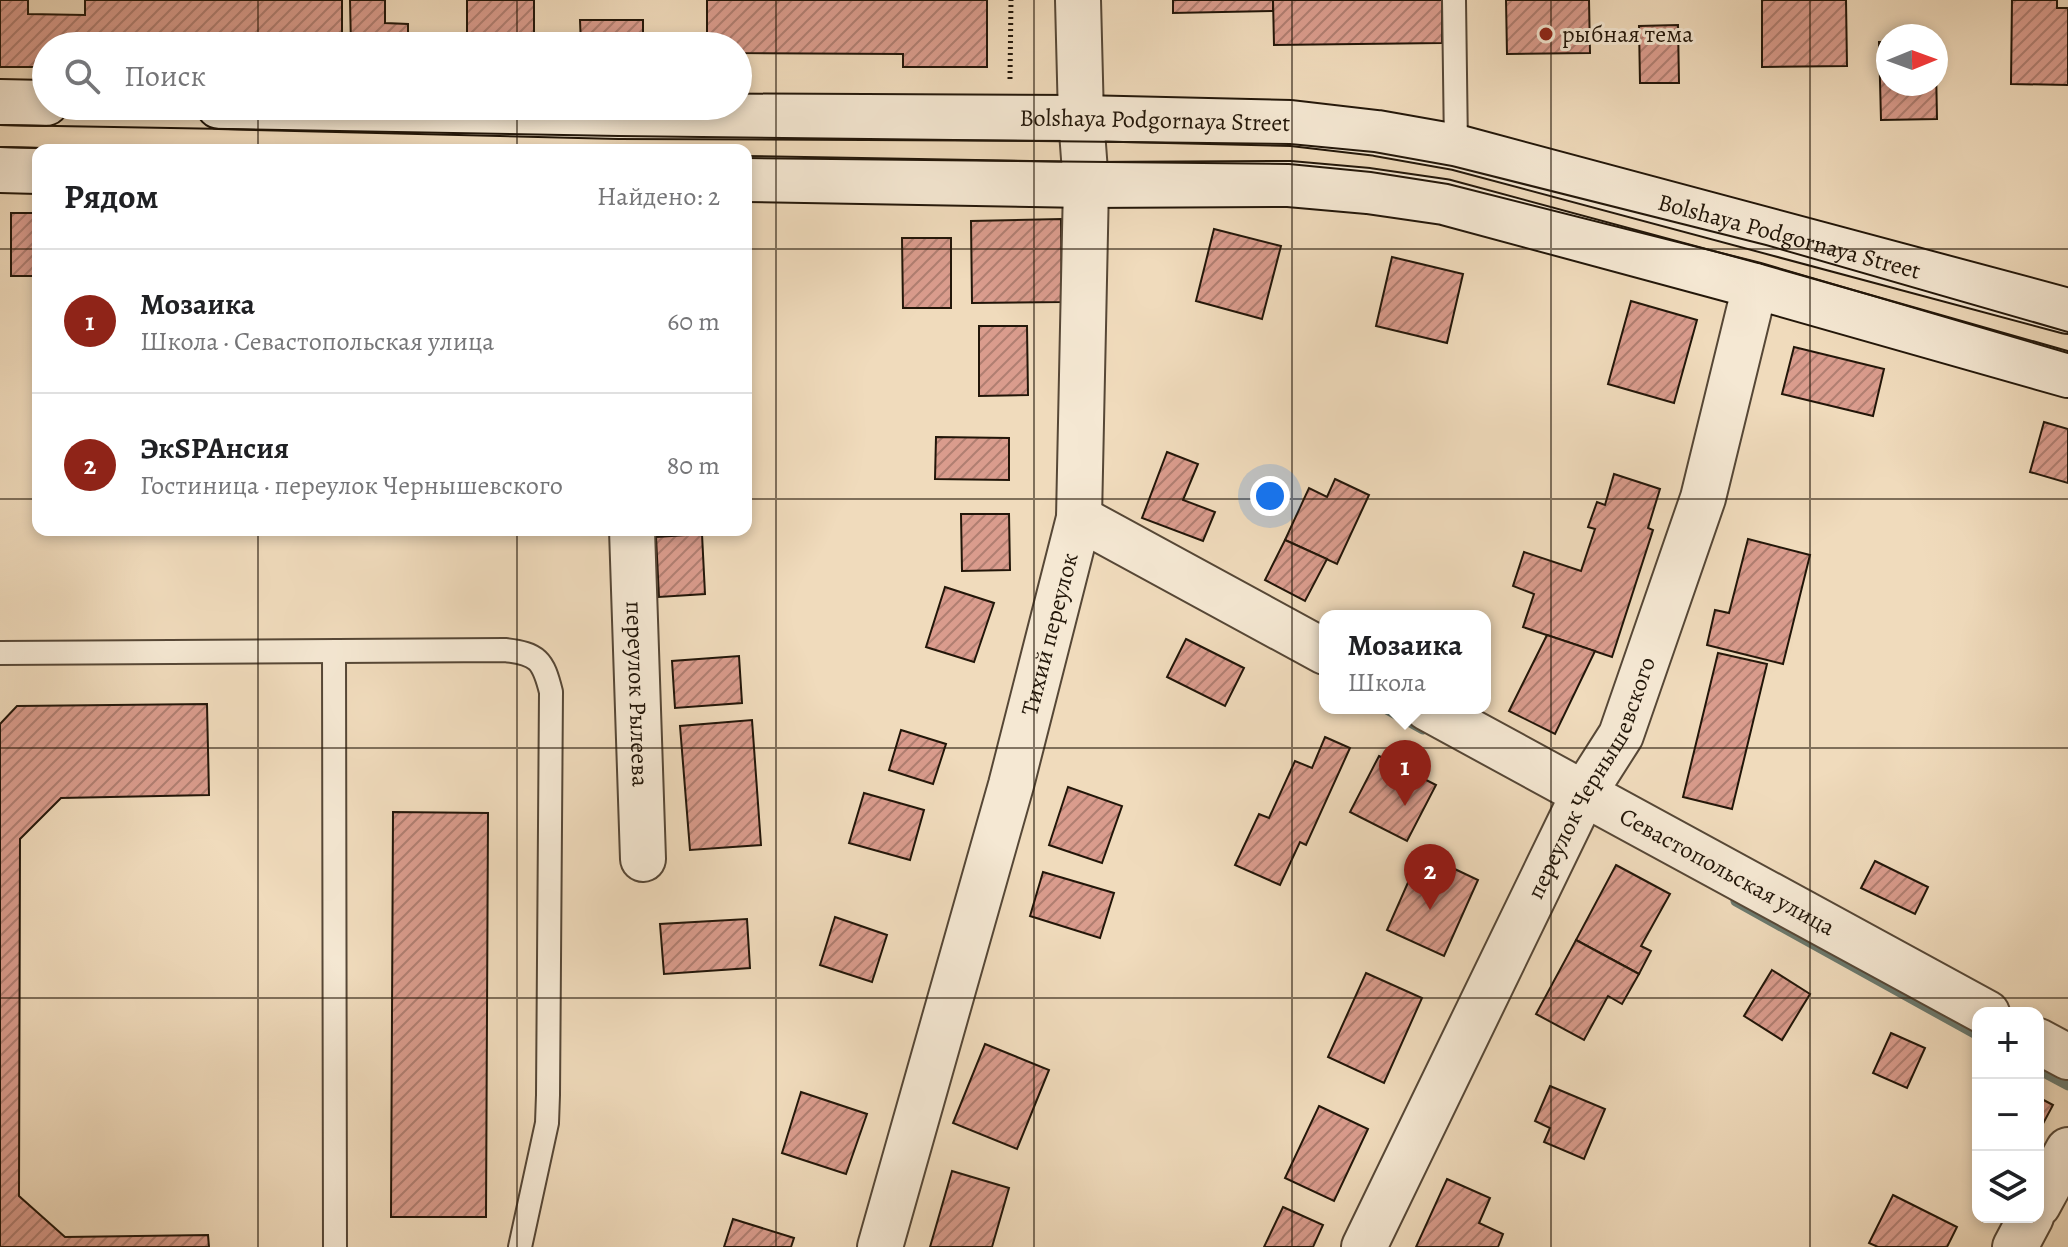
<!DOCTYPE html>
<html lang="ru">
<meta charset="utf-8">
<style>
body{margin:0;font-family:Alegreya,serif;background:#f6f6f6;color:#202124}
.controls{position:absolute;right:24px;bottom:24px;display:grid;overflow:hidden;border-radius:16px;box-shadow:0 4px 12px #0003}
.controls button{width:72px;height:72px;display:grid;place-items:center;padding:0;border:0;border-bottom:2px solid #e0e0e0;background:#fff;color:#202124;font:40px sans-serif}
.compass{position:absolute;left:1876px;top:24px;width:72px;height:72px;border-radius:50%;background:#fff;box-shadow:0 4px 12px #0003;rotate:89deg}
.you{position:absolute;left:1270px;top:496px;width:28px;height:28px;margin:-20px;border:6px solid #fff;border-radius:50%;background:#1a73e8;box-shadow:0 0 0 12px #1a73e833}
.badge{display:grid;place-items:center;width:52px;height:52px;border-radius:50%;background:#8f2418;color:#fff;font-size:26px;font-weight:700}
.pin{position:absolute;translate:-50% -66px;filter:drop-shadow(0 2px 4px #0008)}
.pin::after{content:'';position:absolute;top:42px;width:28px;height:24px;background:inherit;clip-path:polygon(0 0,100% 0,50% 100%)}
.popup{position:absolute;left:1319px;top:610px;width:172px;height:104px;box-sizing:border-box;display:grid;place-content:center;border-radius:16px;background:#fff;filter:drop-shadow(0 2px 6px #0005);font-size:26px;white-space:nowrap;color:#757577}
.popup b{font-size:30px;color:#202124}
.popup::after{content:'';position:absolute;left:50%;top:100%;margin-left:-16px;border:16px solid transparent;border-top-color:#fff}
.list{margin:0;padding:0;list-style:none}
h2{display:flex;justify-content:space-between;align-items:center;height:104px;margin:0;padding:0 32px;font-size:34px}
h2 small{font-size:26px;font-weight:400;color:#757577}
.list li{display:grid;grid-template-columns:52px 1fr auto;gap:24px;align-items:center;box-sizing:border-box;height:144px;padding:0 32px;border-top:2px solid #e0e0e0}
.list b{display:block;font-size:30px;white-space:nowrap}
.list p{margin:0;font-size:26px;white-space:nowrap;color:#757577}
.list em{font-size:26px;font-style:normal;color:#757577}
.icon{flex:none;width:44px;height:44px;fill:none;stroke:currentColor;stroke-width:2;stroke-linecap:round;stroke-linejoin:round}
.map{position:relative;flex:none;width:2068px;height:1247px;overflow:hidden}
.search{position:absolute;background:#fff;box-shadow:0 4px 12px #0003;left:32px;top:32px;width:720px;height:88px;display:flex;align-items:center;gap:20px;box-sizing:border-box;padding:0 28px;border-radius:44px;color:#757577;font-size:30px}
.panel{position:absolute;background:#fff;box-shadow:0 4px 12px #0003;left:32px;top:144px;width:720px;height:392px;border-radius:16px}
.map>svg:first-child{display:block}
</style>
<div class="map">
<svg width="2068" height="1247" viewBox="0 0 2068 1247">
<defs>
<pattern id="building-hatch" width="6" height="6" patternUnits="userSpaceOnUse" patternTransform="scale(2)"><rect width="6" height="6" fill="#da9c8d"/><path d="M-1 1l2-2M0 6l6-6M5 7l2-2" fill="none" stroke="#b07e71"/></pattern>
</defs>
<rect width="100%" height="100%" fill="#f0dbbc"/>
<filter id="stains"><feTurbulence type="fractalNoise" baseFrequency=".0025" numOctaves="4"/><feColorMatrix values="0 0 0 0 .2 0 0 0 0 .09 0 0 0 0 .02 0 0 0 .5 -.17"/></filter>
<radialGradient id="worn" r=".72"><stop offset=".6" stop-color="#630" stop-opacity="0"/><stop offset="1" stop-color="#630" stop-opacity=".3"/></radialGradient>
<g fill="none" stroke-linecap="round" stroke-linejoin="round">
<g stroke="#6a796e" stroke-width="11">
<path d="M1385,708L1423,729"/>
<path d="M1736,901L1978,1035"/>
<path d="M2038,1069L2068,1085"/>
</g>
</g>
<g fill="url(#building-hatch)" stroke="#221609" stroke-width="2">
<path d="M0,0H28V14L85,15V0H342V46H46V67H0Z"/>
<path d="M350,0H385V23L408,24V46H351Z"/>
<rect x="467" y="0" width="67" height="46"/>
<path d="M707,0H987V67H903V54L738,53V46H707Z"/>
<path d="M1173,0H1273V11L1173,13Z"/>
<path d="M1273,0H1442V43L1274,45Z"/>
<path d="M1506,0H1589L1590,53L1507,54Z"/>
<path d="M1762,0H1846L1847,66L1762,67Z"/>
<path d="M2012,0H2057V8H2068V85L2011,84Z"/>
<path d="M580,20H643V46H581Z"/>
<path d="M1678,25L1679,83H1640L1639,26Z"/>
<path d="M1879,42H1888V84H1936V65L1937,119L1881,120Z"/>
<rect x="11" y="213" width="27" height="63"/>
<path d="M1061,219L1062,302L972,303L971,221Z"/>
<path d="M1214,229L1281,246L1262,319L1196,301Z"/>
<path d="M902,238H951V308H903Z"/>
<path d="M1392,257L1463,274L1447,343L1376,326Z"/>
<path d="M1631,301L1697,320L1674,403L1608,384Z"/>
<path d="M979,326H1027L1028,395L979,396Z"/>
<path d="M1794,347L1884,369L1873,416L1782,394Z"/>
<path d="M2044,422L2068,429V483L2030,472Z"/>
<path d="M936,437L1009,438V480L935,479Z"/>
<path d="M1167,452L1198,464L1183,500L1215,512L1203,541L1142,518Z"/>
<path d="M1614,474L1660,489L1648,528L1653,530L1612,657L1523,627L1534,594L1513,586L1524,552L1581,571L1595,529L1588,527L1597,502L1605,505Z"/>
<path d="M1335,479L1369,495L1337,564L1285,540L1309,488L1327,497Z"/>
<path d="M961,514H1009L1010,570L962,571Z"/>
<path d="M702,534L705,594L659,597L656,537Z"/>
<path d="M1748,539L1810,555L1783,664L1707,645L1715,610L1729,613Z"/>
<path d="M1285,540L1327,559L1305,601L1265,580Z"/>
<path d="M945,587L994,603L974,662L926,647Z"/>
<path d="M1547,635L1595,651L1555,734L1509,711Z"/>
<path d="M1186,639L1244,668L1225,706L1167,677Z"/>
<path d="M1718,653L1767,664L1732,809L1683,797Z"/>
<path d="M739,656L742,703L675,708L672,661Z"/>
<path d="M207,704L209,795L61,798L20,839L19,1196L65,1237L208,1235L209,1247H0V724L17,706Z"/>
<path d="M752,720L761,845L690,850L680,726Z"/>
<path d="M901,730L946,744L933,784L889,770Z"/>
<path d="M1325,737L1350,748L1306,845L1300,842L1280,885L1235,865L1259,814L1269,818L1295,761L1312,768Z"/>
<path d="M1379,756L1436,785L1407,841L1350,812Z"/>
<path d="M1068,787L1122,806L1102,863L1049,845Z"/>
<path d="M864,793L924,810L910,860L849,843Z"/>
<path d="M393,812L488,813L486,1217H391Z"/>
<path d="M1421,853L1478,880L1444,956L1387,930Z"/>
<path d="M1875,861L1928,887L1915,914L1861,888Z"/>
<path d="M1616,865L1670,894L1641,946L1651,951L1639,974L1576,940Z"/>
<path d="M1043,872L1114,893L1100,938L1030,916Z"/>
<path d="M835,917L887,935L872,982L820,965Z"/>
<path d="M747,919L750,968L664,974L660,924Z"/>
<path d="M1576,940L1639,974L1622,1004L1608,996L1584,1040L1536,1014Z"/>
<path d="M1772,970L1810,994L1782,1040L1744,1016Z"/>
<path d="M1366,973L1422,998L1384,1083L1328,1057Z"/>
<path d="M1891,1033L1925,1048L1907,1088L1873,1073Z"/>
<path d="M985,1044L1049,1070L1017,1149L953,1123Z"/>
<path d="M1550,1086L1605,1109L1584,1159L1544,1142L1550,1128L1535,1121Z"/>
<path d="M801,1092L867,1114L846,1174L782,1153Z"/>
<path d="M2038,1097L2053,1105L2038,1133Z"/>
<path d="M1319,1106L1368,1129L1334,1201L1285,1178Z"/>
<path d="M952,1171L1009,1188L992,1247H930Z"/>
<path d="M1447,1179L1490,1198L1479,1223L1503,1234L1498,1247H1416Z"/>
<path d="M1893,1195L1957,1227L1947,1247H1878L1869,1243Z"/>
<path d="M1283,1207L1323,1225L1313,1247H1264Z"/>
<path d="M733,1219L794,1238L791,1247H724Z"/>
</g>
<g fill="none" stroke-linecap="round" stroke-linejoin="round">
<defs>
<g id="lane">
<path d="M1454,0L1456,147"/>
<path d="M334,652L335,1247"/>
<path d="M0,653L505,650C538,654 543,660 551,692L548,1095L547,1123L520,1247"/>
</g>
<g id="street">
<path d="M1079,518L1325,652"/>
<path id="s1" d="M632,530L643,859"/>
<path id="s2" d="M1427,708L1987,1013"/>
<path d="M2038,1041L2068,1057"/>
<path d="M2038,1205L2068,1150"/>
<path id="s3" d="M880,1247L1011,785L1079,518L1086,185L1081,118L1078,0"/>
<path id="s4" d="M1364,1247L1584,793L1621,735L1703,498L1755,286"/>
<path d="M2015,1247L2031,1217"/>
</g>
<g id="secondary">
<path d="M0,102L46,103"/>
<path id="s5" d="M219,106L619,116L1081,118L1291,123L1377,133L1456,147L2068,311"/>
<path d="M0,170L38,171"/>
<path d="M746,179L1086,185L1289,184L1368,191L1444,202L1755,286L2068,375"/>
</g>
</defs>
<use href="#lane" stroke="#564736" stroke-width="26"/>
<use href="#street" stroke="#564736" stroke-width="48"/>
<use href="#secondary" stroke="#221609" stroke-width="48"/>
<path stroke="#221609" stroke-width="5" stroke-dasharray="2 4" stroke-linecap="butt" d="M1010,79L1011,0"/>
<use href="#lane" stroke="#f5e8d3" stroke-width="22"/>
<use href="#street" stroke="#f5e8d3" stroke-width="44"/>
<use href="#secondary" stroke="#f5e8d3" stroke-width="44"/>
<g stroke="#221609" stroke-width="2">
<path d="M0,125L619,136L1290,144L1374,152L1452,166L1766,245L2068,332"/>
<path d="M0,147L132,150"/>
<path d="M746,158L1289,164L1371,172L1448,184L1761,263L2068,353"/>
</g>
</g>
<path fill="none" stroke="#221609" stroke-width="2" stroke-opacity="0.55" d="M258,0V46M517,0V46M776,0V1247M1034,0V1247M1292,0V1247M1551,0V1247M1810,0V1247M258,106V150M517,106V150M0,249H38M746,249H2068M0,499H38M746,499H2068M258,530V1247M517,530V1247M0,748H2068M0,998H2068"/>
<circle fill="#8f2418" stroke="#f5e8d3" stroke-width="3" cx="1546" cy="34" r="8"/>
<g text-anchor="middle" stroke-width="6" stroke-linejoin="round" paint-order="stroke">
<g font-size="24" fill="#221609" stroke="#f5e8d3" text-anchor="start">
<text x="1562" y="42">рыбная тема</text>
</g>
<g font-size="24" fill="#221609" stroke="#f5e8d3">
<text dy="8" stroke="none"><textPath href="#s5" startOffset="936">Bolshaya Podgornaya Street</textPath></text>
<text dy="8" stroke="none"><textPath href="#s5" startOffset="1584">Bolshaya Podgornaya Street</textPath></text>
<text dy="8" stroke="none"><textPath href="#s3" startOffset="636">Тихий переулок</textPath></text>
<text dy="8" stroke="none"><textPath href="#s1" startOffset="164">переулок Рылеева</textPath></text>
<text dy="8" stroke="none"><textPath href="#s4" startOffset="522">переулок Чернышевского</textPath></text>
<text dy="8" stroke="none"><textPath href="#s2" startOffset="342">Севастопольская улица</textPath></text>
</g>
</g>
<rect width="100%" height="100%" filter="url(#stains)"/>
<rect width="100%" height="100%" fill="url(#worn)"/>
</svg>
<div class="controls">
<button>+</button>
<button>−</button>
<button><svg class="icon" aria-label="layers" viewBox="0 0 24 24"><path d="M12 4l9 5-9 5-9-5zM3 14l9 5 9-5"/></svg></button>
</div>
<svg class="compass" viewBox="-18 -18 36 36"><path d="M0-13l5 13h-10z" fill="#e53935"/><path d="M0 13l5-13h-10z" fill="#757577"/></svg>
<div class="you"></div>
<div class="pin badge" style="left:1405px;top:806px">1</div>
<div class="popup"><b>Мозаика</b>Школа</div>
<div class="pin badge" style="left:1430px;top:910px">2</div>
<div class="search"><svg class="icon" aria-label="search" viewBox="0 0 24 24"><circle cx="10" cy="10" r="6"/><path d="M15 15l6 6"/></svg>Поиск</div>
<section class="panel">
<h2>Рядом<small>Найдено: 2</small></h2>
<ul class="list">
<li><span class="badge">1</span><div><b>Мозаика</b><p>Школа · Севастопольская улица</p></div><em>60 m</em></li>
<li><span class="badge">2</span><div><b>ЭкSPAнсия</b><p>Гостиница · переулок Чернышевского</p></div><em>80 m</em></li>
</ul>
</section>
</div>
